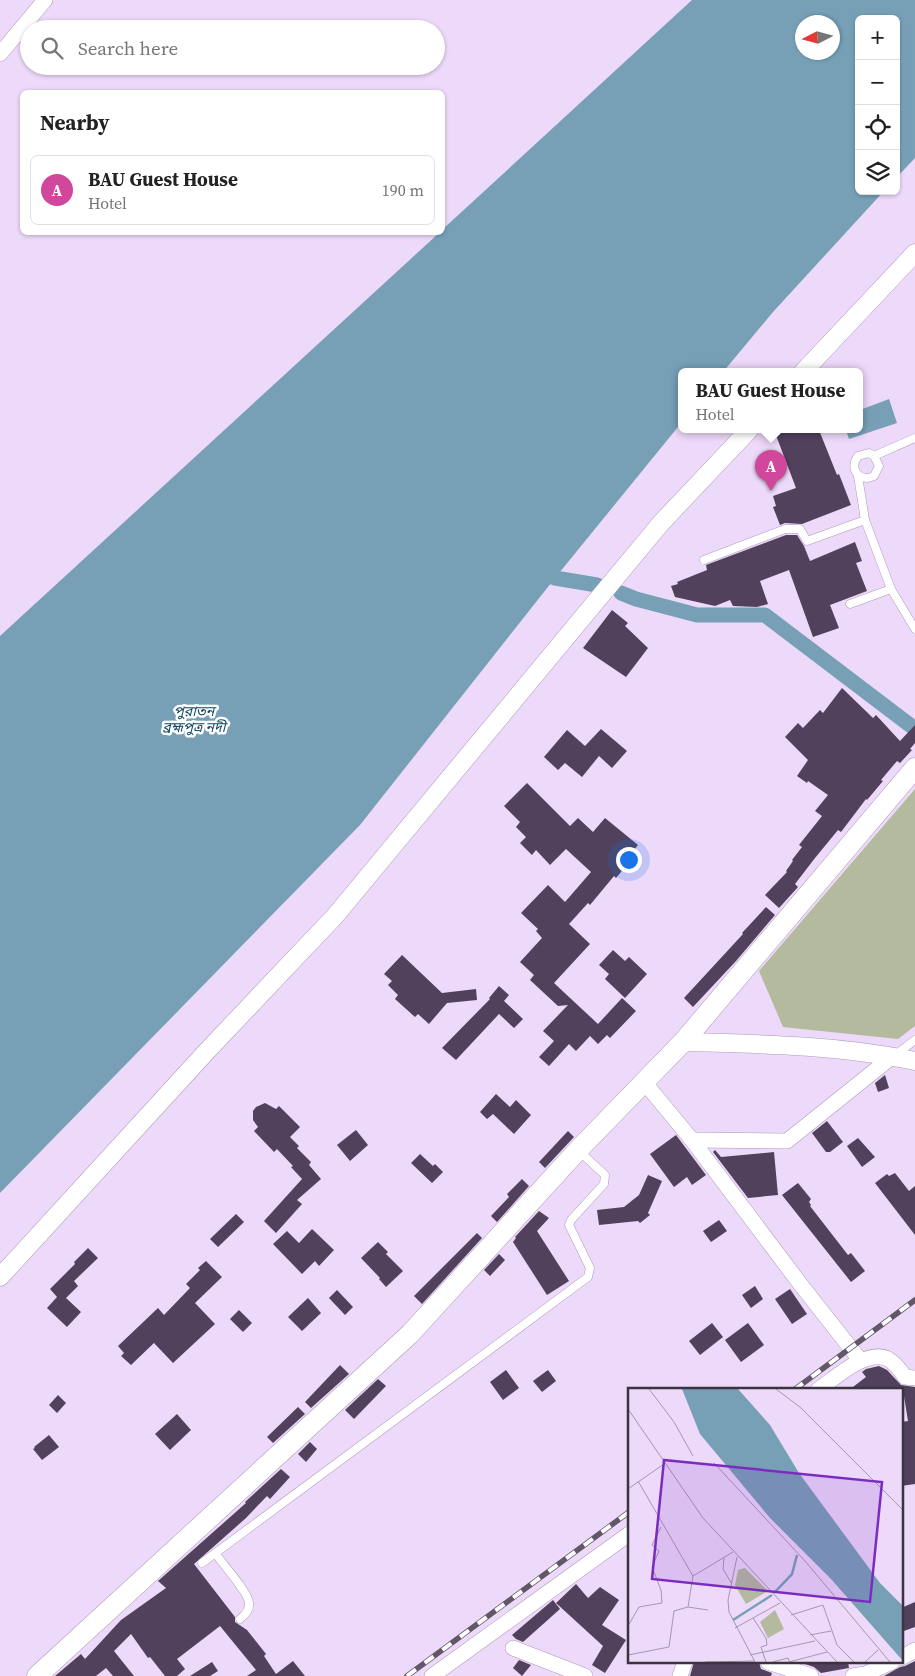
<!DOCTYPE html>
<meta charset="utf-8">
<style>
body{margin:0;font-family:"Source Serif 4","Noto Sans Bengali",serif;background:#f6f6f6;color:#222}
.controls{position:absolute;right:15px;top:15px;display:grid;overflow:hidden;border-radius:8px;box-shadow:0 1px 4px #0004}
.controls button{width:45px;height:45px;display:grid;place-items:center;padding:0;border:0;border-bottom:1px solid #e0e0e0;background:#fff;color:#222;font:25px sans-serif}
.compass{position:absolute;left:795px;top:15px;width:45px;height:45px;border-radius:50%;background:#fff;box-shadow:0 1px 4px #0004;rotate:264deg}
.you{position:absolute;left:628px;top:859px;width:18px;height:18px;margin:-12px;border:4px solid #fff;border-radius:50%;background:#1a73e8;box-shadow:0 0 0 8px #1a73e833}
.badge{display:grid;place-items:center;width:32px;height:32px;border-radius:50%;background:#2563eb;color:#fff;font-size:16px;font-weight:700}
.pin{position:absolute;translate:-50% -41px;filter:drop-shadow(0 1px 2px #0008)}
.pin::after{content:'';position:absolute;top:26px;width:18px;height:15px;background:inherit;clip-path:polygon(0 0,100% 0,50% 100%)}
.popup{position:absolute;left:678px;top:368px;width:185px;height:65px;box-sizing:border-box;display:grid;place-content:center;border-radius:8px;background:#fff;filter:drop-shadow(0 1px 4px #0005);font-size:16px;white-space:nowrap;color:#767676}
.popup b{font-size:19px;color:#222}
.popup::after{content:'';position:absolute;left:50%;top:100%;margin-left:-10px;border:10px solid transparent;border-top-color:#fff}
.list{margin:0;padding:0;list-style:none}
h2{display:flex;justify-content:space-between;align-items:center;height:65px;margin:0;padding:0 20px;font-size:21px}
h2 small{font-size:16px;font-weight:400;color:#767676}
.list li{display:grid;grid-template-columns:32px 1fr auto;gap:15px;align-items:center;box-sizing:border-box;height:70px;margin:0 10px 10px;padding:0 10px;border:1px solid #e0e0e0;border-radius:8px}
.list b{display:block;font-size:19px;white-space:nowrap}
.list p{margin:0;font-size:16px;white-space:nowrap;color:#767676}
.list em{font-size:16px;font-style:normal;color:#767676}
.icon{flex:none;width:28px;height:28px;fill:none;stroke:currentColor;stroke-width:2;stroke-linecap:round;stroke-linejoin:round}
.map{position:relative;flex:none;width:915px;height:1676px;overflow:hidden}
.search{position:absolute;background:#fff;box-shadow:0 1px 4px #0004;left:20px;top:20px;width:425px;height:55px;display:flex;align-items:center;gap:12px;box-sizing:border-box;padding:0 18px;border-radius:28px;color:#767676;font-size:19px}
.panel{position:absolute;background:#fff;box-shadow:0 1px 4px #0004;left:20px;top:90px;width:425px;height:145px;border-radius:8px}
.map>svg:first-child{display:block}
</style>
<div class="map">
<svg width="915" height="1676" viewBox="0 0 915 1676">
<rect width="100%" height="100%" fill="#edd9f9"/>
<path fill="#b3ba9e" d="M915,789V1026L898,1039L783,1027L759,971Z"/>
<g fill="#77a0b7" fill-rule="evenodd">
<path d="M692,0H915V158L896,178V19H859V191H884L773,312L723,372H682V422L555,578L360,825L0,1193V636L439,233L442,232L443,229ZM802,22H832V52H802Z"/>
<path d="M889,399L897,423L849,439L846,430H860V410Z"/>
</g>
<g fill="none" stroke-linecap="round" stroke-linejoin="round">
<g stroke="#77a0b7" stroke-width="15">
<path d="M535,570L555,578L597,585"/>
<path d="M621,593L636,599L697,615H765L915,729"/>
</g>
</g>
<g fill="#51415c">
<path d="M774,430H819L837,475L839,474L851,505L802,524L785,523L780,525L773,507L776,506L773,496L796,488Z"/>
<path d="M786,535H797L804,546L810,561L855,542L862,561L856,563L867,591L830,605L839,628L813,637L789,570L760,581L768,604L757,607L733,606L730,600L715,606L675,597L671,586L678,584L677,582L707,570L706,565Z"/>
<path d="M612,610L628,623L625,626L648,648L626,677L583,648Z"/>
<path d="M842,688L873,718L876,715L900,741L915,725V743L910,749L912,750L900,763L897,761L881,780L883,781L867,800L866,799L841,832L838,830L815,858L795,884L798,887L779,908L765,895L787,872L786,871L793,861L792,860L802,847L799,845L822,816L815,811L828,795L808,781L807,783L797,776L808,760L785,737L798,723L803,728L820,710L823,713Z"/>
<path d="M601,729L627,751L612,768L599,756L582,777L565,763L558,770L544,757L567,730L585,746Z"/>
<path d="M527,783L570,826L578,818L593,832L605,818L638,845L623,863L626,866L616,878L614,876L590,905L588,903L569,924L590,944L554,983L598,1024L622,998L636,1011L610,1038L607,1035L598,1044L590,1036L576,1051L569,1044L549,1066L539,1057L554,1041L543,1031L568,1005L558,1006L530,980L534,975L520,962L542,938L536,931L538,929L521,913L548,885L565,902L591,872L566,849L550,865L536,850L532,855L520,843L526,837L516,827L520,822L504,806Z"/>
<path d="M766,907L775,915L736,961L693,1007L684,998L743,934L742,933Z"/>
<path d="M613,950L625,961L629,957L647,974L625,998L605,979L609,974L599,965Z"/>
<path d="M402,955L442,993L476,989L477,1000L447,1003L429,1024L418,1014L415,1017L395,999L398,995L388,985L392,981L384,974Z"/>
<path d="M499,986L509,995L504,1001L523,1019L514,1028L499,1014L456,1060L442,1048L490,999L489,998Z"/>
<path d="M885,1075L889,1088L878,1092L875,1083Z"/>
<path d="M496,1094L510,1107L516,1100L531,1115L514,1134L493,1114L487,1119L480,1112Z"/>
<path d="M265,1103L276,1109L279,1106L300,1127L290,1137L299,1146L297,1148L311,1162L309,1165L321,1179L297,1200L302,1204L276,1233L264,1221L302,1179L291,1167L293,1166L277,1149L274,1152L254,1131L258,1127L253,1120V1111L256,1107Z"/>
<path d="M827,1121L843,1142L830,1152H826L812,1133Z"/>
<path d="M356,1130L368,1145L350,1161L337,1145Z"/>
<path d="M568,1131L574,1137L545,1168L539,1162Z"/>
<path d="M676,1135L706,1175L692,1185L687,1177L674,1187L650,1154Z"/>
<path d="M858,1138L875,1157L862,1167L847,1146Z"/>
<path d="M715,1150L721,1157L774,1152L778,1195L748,1198L713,1152Z"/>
<path d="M420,1154L433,1166L435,1164L443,1172L432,1183L411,1163Z"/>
<path d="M895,1173L909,1191L915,1186V1235L875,1183L887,1174L889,1176Z"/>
<path d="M648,1175L662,1181L648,1213L650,1215L640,1223L638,1221L599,1225L597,1210L624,1207L639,1195Z"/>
<path d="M522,1179L529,1186L497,1222L491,1216L509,1197L507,1194Z"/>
<path d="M798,1183L811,1199L809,1202L811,1205L810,1206L848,1255L851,1253L865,1271L851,1282L782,1195Z"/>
<path d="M539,1211L549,1218L537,1231L569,1281L547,1295L513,1242L516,1238L515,1237Z"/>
<path d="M236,1214L244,1222L218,1247L210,1239Z"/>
<path d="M719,1220L727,1231L711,1242L703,1231Z"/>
<path d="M312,1229L334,1250L319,1266L315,1261L302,1274L273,1244L287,1231L299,1243Z"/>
<path d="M477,1233L482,1238L422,1304L414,1296Z"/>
<path d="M378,1242L388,1252L386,1254L403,1271L386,1287L379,1279L380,1278L361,1258Z"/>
<path d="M88,1248L98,1258L74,1281L78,1286L66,1298L81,1312L67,1327L47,1308L57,1297L50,1289L75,1264L74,1262Z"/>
<path d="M499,1254L505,1260L490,1276L484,1270Z"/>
<path d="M206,1261L222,1277L195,1303L215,1324L173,1363L154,1343L131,1365L121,1356L124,1353L118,1346L158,1308L164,1315L190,1288L186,1284L200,1270L198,1268Z"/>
<path d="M755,1286L763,1299L751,1308L742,1295Z"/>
<path d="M790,1289L807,1314L792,1324L775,1299Z"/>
<path d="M337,1290L353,1307L345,1315L329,1298Z"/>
<path d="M308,1298L321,1313L302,1331L288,1317Z"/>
<path d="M239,1310L252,1323L243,1332L230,1319Z"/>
<path d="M712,1323L723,1337L700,1355L689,1341Z"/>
<path d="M748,1323L764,1345L741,1362L725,1340Z"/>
<path d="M340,1365L349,1374L311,1408L305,1402Z"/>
<path d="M879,1366L887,1370L901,1385L915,1387V1484L901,1486V1422L908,1421L903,1390H849L866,1377L862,1372L866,1369Z"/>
<path d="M506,1370L519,1388L503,1400L490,1382Z"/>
<path d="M548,1370L556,1381L542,1392L533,1381Z"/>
<path d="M378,1379L386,1386L354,1419L345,1410Z"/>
<path d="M58,1395L66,1403L57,1413L49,1405Z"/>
<path d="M298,1407L305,1414L273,1443L267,1437Z"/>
<path d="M177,1414L191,1430L170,1450L155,1434Z"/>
<path d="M49,1435L59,1447L42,1460L33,1449L35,1448L34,1447Z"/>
<path d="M310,1442L317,1449L306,1462L298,1454Z"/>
<path d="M281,1469L290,1477L270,1499L267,1496L246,1518L194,1564L235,1617V1622L247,1630L266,1654L264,1656L276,1674L293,1661L305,1676H247L256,1670L220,1626L177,1659L185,1669L177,1676H165L150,1657L148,1658L131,1634L114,1651L134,1676H113L106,1668L96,1676H55L81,1654L85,1659L121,1620L166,1588L158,1581L246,1503L245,1502Z"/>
<path d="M576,1584L588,1598L600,1587L619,1600L602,1625L626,1640L605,1673L592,1665L603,1646L556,1603Z"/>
<path d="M553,1600L560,1609L523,1642L516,1639L512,1635Z"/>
<path d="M915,1602V1627L901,1632V1608Z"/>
<path d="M519,1660L531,1665L522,1676L513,1668Z"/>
<path d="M915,1661V1676H884L900,1667L905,1666Z"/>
<path d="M212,1662L218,1671L210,1676H190Z"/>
<path d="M694,1662H759L761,1669L772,1673L771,1676H690Z"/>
<path d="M799,1662H848L849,1668L821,1673L814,1667Z"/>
</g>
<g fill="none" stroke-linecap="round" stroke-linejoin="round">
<defs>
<g id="service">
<path d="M874,456L879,466L874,476C860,483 848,469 858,456L869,453L874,456L915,438"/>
<path d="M865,520L891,589"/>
<path d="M704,560L785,529H800L807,541L865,520L858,476"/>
<path d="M850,604L891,589L915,629"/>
<path d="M894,1056L915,1040"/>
<path d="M215,1553C222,1563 249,1593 249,1603C250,1610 245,1615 240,1619"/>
<path d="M202,1563L588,1277L590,1268L569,1225L571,1220L604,1184L605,1175L578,1150"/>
</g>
<g id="minor">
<path d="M0,54L45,0"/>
<path d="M645,1083L692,1140L801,1285L860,1360"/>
<path d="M692,1140L787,1141L893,1056"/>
<path d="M818,1390C835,1378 867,1348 888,1359C895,1363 901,1371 905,1377L915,1378"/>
<path d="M513,1648L585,1676"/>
<path d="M901,1658L915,1650"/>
<path d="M768,1662L811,1676"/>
<path d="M432,1676L629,1534"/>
<path d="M680,1676L685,1662"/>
<path d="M853,1676L865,1674L892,1662"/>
</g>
<g id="tertiary">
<path d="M803,372L915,253"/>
<path d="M683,1042C761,1044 839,1045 915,1061"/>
<path d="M0,1277L207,1051L335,916L661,523L749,430"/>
</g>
<path id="secondary" d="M37,1676L410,1334L578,1150L683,1042L915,768"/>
</defs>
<use href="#service" stroke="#ad9ab8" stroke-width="9"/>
<use href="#minor" stroke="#ad9ab8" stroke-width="16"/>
<use href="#tertiary" stroke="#ad9ab8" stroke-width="19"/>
<use href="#secondary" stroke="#ad9ab8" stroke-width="21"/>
<use href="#service" stroke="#fff" stroke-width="8"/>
<use href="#minor" stroke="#fff" stroke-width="15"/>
<use href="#tertiary" stroke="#fff" stroke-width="18"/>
<use href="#secondary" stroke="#fff" stroke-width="20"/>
<defs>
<g id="rail">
<path d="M794,1390L915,1300"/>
<path d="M407,1676L629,1512"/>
</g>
</defs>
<use href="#rail" stroke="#615767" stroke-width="5.5"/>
<use href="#rail" stroke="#fff" stroke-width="4" stroke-dasharray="11" stroke-linecap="butt"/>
</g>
<g text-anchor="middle" stroke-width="5" stroke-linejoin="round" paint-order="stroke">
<g font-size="14" font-style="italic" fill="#124760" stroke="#fff">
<text x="194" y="716">পুরাতন<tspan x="194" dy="16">ব্রহ্মপুত্র নদী</tspan></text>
</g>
</g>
<g transform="translate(628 1388)">
<rect width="275" height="275" fill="#edd9f9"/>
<path d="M117,180L140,203L118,216L107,197L110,182ZM147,222L156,241L140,250L132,234Z" fill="#b3ba9e"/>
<path d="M54,1H110L142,37L171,85L252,195L275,218V273L203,191L142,130L72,46Z" fill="#77a0b7"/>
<path fill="none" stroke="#77a0b7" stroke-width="2.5" d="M146,205L164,186L169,167M105,232L144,207"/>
<path fill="none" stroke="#a697af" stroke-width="1" d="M21,1L46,34L65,68M148,1L173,20L275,122M0,21L75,130L209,274M86,75L177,173L262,274M10,93L65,188M0,101L36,76M109,169L100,212L101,224L127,274M96,170L95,181L104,196M60,219L80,222M163,227L195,217L209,257L226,274M125,230L138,250L139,257L133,259L138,274M0,238L11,219L34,215L33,202L24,179L31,163L24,157L33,139M107,240L152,215M182,247L203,243M0,267L41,259L46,223L60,219L65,188L105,164M122,267L187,253M77,274L126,273M145,274L160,270L161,273M161,274L199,264M237,274L250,262"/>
<path fill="#7b2cbf" fill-opacity="0.15" stroke="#7b2cbf" stroke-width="2.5" d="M36,72L254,94L242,214L24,191Z"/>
<rect width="275" height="275" fill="none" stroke="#3b333f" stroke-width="2.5"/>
</g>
</svg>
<div class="controls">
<button>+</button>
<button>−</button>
<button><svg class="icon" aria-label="locate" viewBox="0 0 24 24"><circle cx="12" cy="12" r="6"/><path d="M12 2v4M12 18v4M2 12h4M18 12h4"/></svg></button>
<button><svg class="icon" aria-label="layers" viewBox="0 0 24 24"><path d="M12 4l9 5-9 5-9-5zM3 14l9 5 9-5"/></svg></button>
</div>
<svg class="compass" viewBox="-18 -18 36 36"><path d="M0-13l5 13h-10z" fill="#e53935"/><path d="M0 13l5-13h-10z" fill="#767676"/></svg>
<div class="you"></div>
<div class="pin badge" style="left:771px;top:491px;background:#d1479c">A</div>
<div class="popup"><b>BAU Guest House</b>Hotel</div>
<div class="search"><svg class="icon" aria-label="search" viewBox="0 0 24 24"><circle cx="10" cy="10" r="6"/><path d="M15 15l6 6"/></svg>Search here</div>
<section class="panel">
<h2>Nearby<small></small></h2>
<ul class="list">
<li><span class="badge" style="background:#d1479c">A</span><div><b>BAU Guest House</b><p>Hotel</p></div><em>190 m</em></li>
</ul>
</section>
</div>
